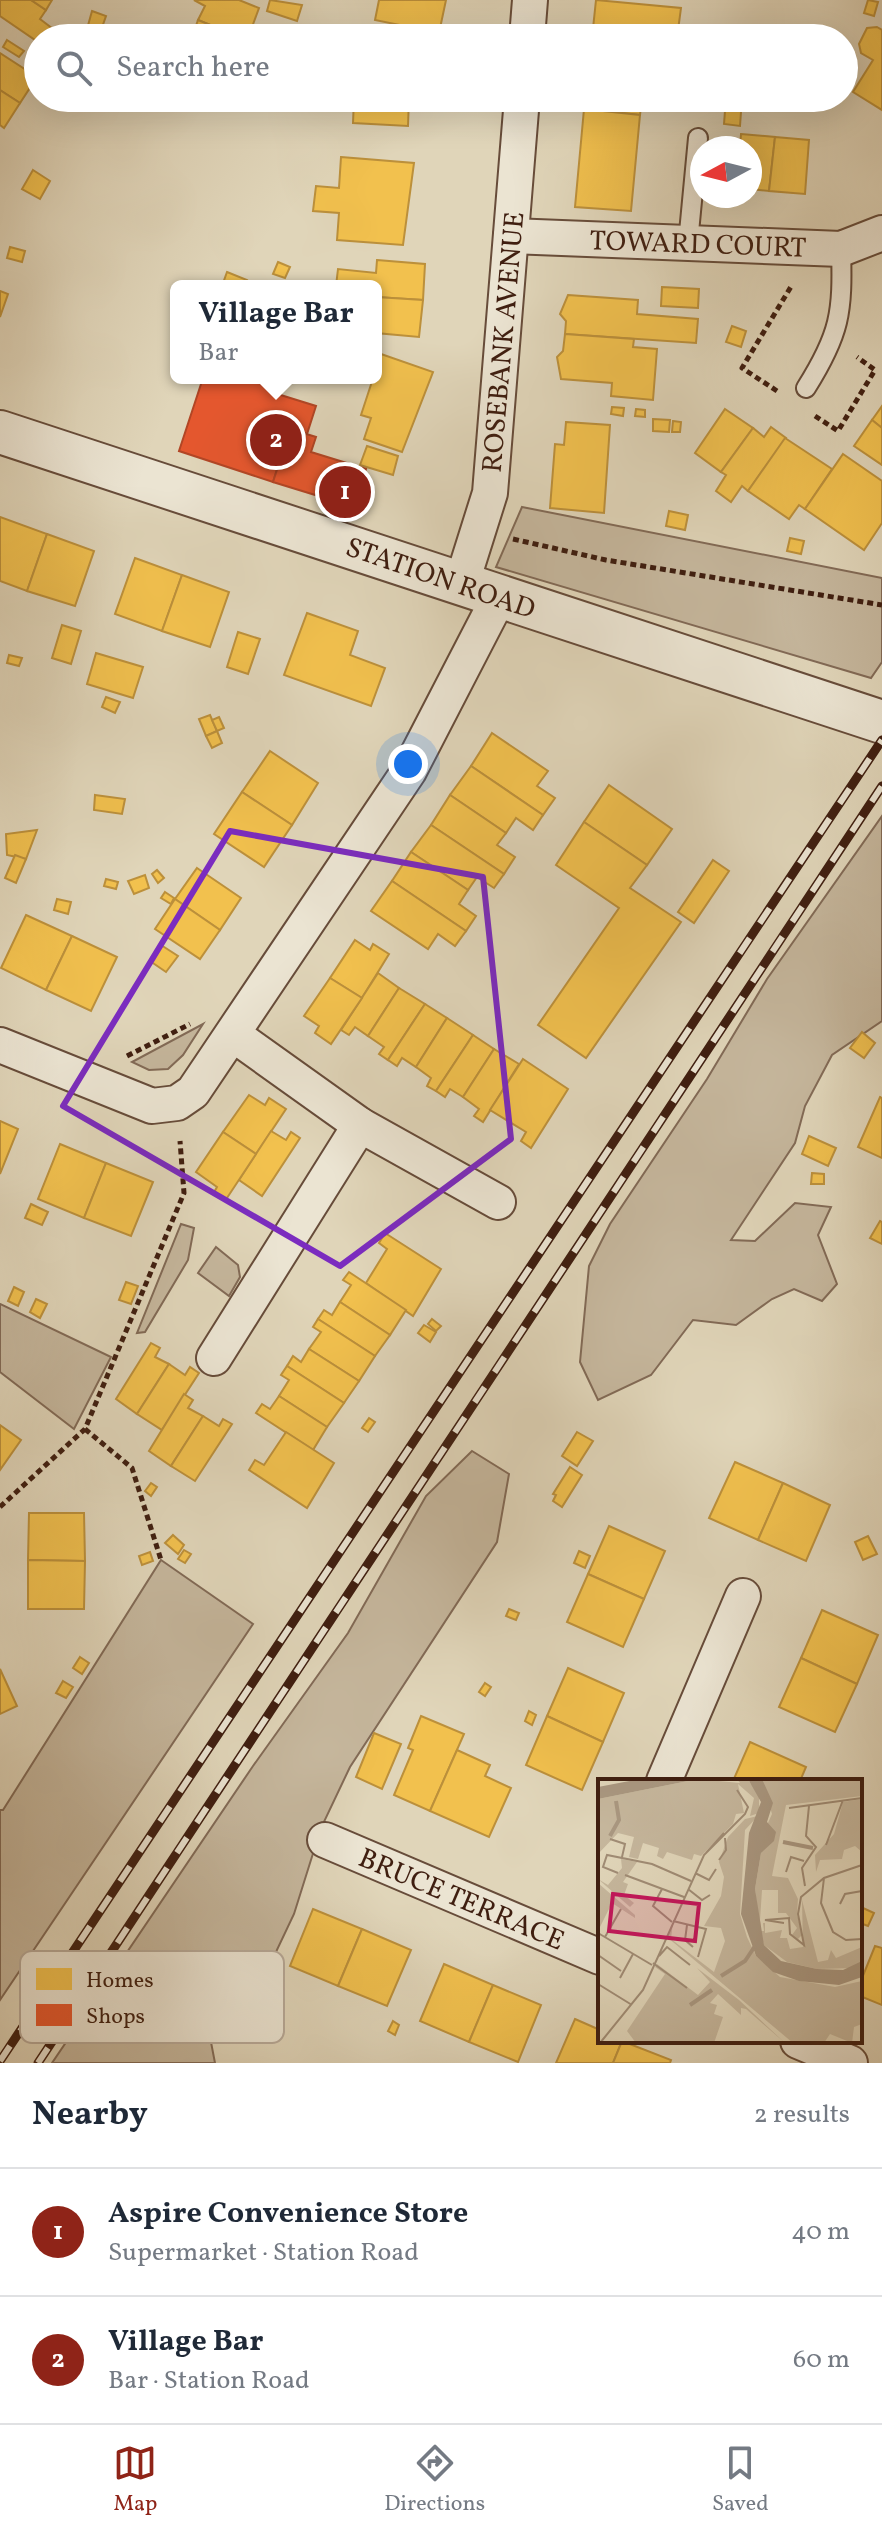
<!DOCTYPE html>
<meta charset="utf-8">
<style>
body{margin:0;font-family:Vollkorn,serif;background:#f6f6f7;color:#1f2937}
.compass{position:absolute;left:690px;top:136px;width:72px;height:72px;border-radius:50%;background:#fff;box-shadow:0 8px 32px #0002;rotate:263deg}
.you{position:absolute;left:408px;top:764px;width:28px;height:28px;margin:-20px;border:6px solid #fff;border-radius:50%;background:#1a73e8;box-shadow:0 0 0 12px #1a73e833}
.badge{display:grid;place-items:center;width:52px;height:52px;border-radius:50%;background:#8f2418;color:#fff;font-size:26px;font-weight:700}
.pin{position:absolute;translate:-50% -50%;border:4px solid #fff;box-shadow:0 2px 8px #0006}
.popup{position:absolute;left:170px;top:280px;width:212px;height:104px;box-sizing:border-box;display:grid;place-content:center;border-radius:12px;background:#fff;filter:drop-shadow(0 2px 6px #0005);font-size:26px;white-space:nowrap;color:#747a83}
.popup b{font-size:30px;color:#1f2937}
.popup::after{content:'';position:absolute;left:50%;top:100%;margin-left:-16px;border:16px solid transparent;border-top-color:#fff}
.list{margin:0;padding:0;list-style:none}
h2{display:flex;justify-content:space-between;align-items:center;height:104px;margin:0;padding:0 32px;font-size:34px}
h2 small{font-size:26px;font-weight:400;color:#747a83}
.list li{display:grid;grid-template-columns:52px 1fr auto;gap:24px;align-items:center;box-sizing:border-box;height:128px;padding:0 32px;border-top:2px solid #e0e1e3}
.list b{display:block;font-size:30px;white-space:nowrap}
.list p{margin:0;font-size:26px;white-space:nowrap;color:#747a83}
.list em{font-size:26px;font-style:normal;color:#747a83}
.icon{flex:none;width:44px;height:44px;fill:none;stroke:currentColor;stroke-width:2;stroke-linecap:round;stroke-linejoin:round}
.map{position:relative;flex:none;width:882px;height:2063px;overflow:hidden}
.search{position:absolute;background:#fff;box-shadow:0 8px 32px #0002;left:24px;right:24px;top:24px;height:88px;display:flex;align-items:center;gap:20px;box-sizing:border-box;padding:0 28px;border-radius:44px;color:#747a83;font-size:30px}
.sheet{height:360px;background:#fff}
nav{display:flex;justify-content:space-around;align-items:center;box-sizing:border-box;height:112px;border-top:2px solid #e0e1e3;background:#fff;font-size:22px;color:#747a83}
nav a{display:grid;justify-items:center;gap:4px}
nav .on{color:#8f2418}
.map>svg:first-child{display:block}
</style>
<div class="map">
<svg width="882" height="2063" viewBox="0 0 882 2063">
<rect width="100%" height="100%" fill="#e0d5b9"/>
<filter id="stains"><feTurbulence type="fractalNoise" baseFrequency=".0025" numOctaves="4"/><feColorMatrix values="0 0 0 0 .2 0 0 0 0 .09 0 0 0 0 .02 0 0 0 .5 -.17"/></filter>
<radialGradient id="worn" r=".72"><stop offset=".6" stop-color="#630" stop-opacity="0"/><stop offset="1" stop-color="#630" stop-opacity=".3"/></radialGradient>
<g fill="#c5b69c" stroke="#826a56" stroke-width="2">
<path d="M522,507L882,578V662L871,678L496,567Z"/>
<path d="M882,816V1021L832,1055L805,1106L795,1143L731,1240L755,1241L795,1203L831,1207L818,1235L837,1284L822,1301L794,1289L772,1299L736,1325L693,1320L651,1375L598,1400L580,1362L589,1266L610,1224L707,1079L767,979Z"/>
<path d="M203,1024L183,1055L168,1069L149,1070L132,1062Z"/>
<path d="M181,1224L194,1228L188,1260L145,1332L137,1333Z"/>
<path d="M216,1247L238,1265L240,1277L229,1296L198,1273Z"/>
<path d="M0,1304L111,1357L74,1429L0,1372Z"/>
<path d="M472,1451L509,1474L497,1542L350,1767L321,1828L294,1914L249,2009L210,2037L215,2063H52L253,1766L348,1633L426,1496Z"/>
<path d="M161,1560L253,1624L0,2000V1810H3Z"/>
</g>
<g fill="#f2c14e" stroke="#bc903b" stroke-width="2">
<path d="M0,0H31L46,10L40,19L57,32L53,38H38V42L0,16Z"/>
<path d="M31,0H52L46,10Z"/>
<path d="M194,0H239L259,8L248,38H242L198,20L205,6Z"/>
<path d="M270,0L302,5L297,21L267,11Z"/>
<path d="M379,0H446L439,33L375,20Z"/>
<path d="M596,0L681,8L677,38H592Z"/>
<path d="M868,0L878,2L874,16L864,13Z"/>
<path d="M92,11L106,16L100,33L87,29Z"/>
<path d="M198,20L242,38H179L182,32L192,37Z"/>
<path d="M877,27L882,30V110L853,92L873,60L861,53L859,44L867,28Z"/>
<path d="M7,40L24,51L19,57L3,47Z"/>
<path d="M0,53L37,77L20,103L0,90Z"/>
<path d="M0,90L20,103L4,128L0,125Z"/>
<path d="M354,98H409L408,126L353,123Z"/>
<path d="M585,98H642L640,115L584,109Z"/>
<path d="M726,98H742L740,126L724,124Z"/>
<path d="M584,109L640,115L631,211L575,207Z"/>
<path d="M741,134L775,137L769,191L750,189V148H740Z"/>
<path d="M775,137L809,140L805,194L769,191Z"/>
<path d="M341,157L414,163L403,245L337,240L339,213L313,211L316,186L339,188Z"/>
<path d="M33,170L50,181L40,199L22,189Z"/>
<path d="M10,247L25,251L22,262L7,258Z"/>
<path d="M377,260L425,264L423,300L376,297V286H336L338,269L376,273Z"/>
<path d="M278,262L290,267L285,278L273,274Z"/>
<path d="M227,272L247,280L245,286H222Z"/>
<path d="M662,287L699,289L698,308L661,306Z"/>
<path d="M0,291L8,294L0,317Z"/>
<path d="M568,295L638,300L637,314L698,319L696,343L565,334L566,321L560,314Z"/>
<path d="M376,297L423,300L419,337L376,333Z"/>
<path d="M732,326L746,331L741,347L726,342Z"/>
<path d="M565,334L634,339L633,347L657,349L653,400L611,396L612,383L561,379L557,357L563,351Z"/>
<path d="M381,354L433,372L402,452L364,439L371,418L361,415Z"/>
<path d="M882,406V428L872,420Z"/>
<path d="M612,407L624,408L623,416L611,414Z"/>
<path d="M636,409L645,410V417L635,416Z"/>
<path d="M725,409L753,428L721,472L695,453Z"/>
<path d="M653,419L670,420L669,432L653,431Z"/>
<path d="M872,420L882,428V465L854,446Z"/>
<path d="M673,421L681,422L680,432H672Z"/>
<path d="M566,422L610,425L604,513L550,508L555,444L564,445Z"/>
<path d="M771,427L786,438L748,491L742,486L731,502L716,491L726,475L721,472L753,428L764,437Z"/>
<path d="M785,438L832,469L805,509L799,505L789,519L748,491Z"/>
<path d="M367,446L398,456L393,475L360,465Z"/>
<path d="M843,454L882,481V523L864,550L805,509Z"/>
<path d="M669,511L688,515L685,530L666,526Z"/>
<path d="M0,517L47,534L27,591L0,581Z"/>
<path d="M47,534L94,551L75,606L27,591Z"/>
<path d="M790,538L804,541L801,554L787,551Z"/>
<path d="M135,558L182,575L162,631L115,614Z"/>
<path d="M182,575L229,592L210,647L162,631Z"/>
<path d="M307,613L358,631L350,655L385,668L371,706L284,675Z"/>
<path d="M62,625L81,631L71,664L52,658Z"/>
<path d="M238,632L260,639L248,674L227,667Z"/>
<path d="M96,653L143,667L133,698L87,684Z"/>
<path d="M9,655L22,658L19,666L7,663Z"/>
<path d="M106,697L120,702L115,713L102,707Z"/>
<path d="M210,715L217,731L206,736L199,719Z"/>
<path d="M219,717L224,728L217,731L212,720Z"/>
<path d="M217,731L222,743L212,748L206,736Z"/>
<path d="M492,733L548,771L537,786L555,798L543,815L471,766Z"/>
<path d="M270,751L318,783L292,825L242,792Z"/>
<path d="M471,766L543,815L533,830L516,818L506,833L450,795Z"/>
<path d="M609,785L672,829L647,865L584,822Z"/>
<path d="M242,792L292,825L264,867L214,834Z"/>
<path d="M95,795L125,799L122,814L94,810Z"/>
<path d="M450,795L506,833L497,845L515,857L504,874L431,825Z"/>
<path d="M584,822L647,865L630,888L681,922L586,1058L538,1025L619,908L556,865Z"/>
<path d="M431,825L504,874L494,888L477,877L468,890L411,852Z"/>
<path d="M37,830L26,859L7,855L6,834Z"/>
<path d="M411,852L468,890L459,904L476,916L466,931L392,881Z"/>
<path d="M15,855L26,859L16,883L5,878Z"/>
<path d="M713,860L729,871L694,923L678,912Z"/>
<path d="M197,868L241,898L220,930L175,899Z"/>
<path d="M157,870L164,878L158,883L152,874Z"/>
<path d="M145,875L149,888L134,894L128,881Z"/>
<path d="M106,879L118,882L116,889L104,886Z"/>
<path d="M392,881L466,931L455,946L438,934L428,949L371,911Z"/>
<path d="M165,892L174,898L171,904L161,898Z"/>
<path d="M57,899L71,902L68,914L54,910Z"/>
<path d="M175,899L220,930L200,959L155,929Z"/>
<path d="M26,915L72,936L46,990L1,968Z"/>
<path d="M72,936L117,957L91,1011L46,990Z"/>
<path d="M355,940L370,950L373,944L389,954L362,998L330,978Z"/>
<path d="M161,945L178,956L166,972L150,961Z"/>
<path d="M378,973L399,988L368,1036L355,1027L349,1035L341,1030Z"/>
<path d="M330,978L362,998L331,1044L315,1033L319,1026L304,1016Z"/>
<path d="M399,988L425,1004L388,1060L379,1054L384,1047L368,1036Z"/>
<path d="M425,1004L447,1018L416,1067L402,1058L397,1066L388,1060Z"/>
<path d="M447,1018L473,1035L436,1091L427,1086L431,1078L416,1067Z"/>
<path d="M862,1032L875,1043L864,1058L850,1048Z"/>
<path d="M473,1035L494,1049L463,1097L450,1089L445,1097L436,1091Z"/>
<path d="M494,1049L519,1064L483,1122L474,1116L479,1109L463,1097Z"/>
<path d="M523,1059L568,1089L531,1148L521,1141L526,1132L490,1110Z"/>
<path d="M249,1095L265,1105L269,1098L286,1109L256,1154L223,1132Z"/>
<path d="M880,1097L882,1098V1158L858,1147Z"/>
<path d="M0,1121L18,1129L0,1174Z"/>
<path d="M271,1131L286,1140L291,1132L300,1138L262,1196L239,1180Z"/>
<path d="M223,1132L256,1154L225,1201L213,1194L217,1187L196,1172Z"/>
<path d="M809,1136L836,1148L828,1166L802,1154Z"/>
<path d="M60,1144L106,1163L84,1218L38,1199Z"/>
<path d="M106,1163L153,1182L131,1236L84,1218Z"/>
<path d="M812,1173L824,1174V1184H811Z"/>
<path d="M31,1204L48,1212L42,1225L25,1218Z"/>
<path d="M880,1221L882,1222V1244L870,1238Z"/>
<path d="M385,1233L441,1269L413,1316L366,1283L387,1249L379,1243Z"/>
<path d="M349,1272L406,1310L390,1335L340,1302L351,1285L343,1280Z"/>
<path d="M126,1282L138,1286L131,1304L119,1300Z"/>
<path d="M14,1287L24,1292L18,1306L8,1301Z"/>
<path d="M36,1299L47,1304L40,1318L30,1312Z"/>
<path d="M340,1302L390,1335L375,1356L318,1319L324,1310L332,1315Z"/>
<path d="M318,1319L375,1356L359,1381L309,1349L321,1332L313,1327Z"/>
<path d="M432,1319L441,1326L436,1331L428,1324Z"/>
<path d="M424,1325L436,1332L430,1342L418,1333Z"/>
<path d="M151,1343L160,1348L155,1357L169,1364L137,1414L116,1399Z"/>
<path d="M309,1349L359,1381L344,1403L287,1366L293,1356L301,1362Z"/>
<path d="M169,1364L185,1375L190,1367L199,1373L162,1430L137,1414Z"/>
<path d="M287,1366L344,1403L327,1427L279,1396L289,1380L281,1375Z"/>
<path d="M184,1394L193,1400L188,1408L203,1416L171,1466L149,1451Z"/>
<path d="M279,1396L327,1427L313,1450L256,1413L262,1404L270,1409Z"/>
<path d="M203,1416L219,1426L223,1419L232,1424L195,1481L171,1466Z"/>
<path d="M369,1418L375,1422L368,1432L362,1428Z"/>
<path d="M0,1425L21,1440L0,1470Z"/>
<path d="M286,1432L334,1463L307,1508L249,1470L255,1460L264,1465Z"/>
<path d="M577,1432L593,1441L577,1466L562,1456Z"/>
<path d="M735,1462L783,1483L758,1540L709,1518Z"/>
<path d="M570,1467L582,1475L562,1507L553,1501L556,1495L553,1494Z"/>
<path d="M151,1483L157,1487L151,1496L145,1491Z"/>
<path d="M783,1483L830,1505L806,1561L758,1540Z"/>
<path d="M29,1513H84L85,1561L28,1560Z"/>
<path d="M609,1526L665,1551L644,1599L588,1574Z"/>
<path d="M173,1535L184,1545L178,1554L165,1543Z"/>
<path d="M868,1536L877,1554L863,1560L855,1542Z"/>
<path d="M184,1550L191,1554L185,1563L178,1559Z"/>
<path d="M579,1551L590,1556L585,1568L574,1563Z"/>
<path d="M150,1552L153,1561L142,1565L139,1556Z"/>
<path d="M28,1560L85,1561L84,1609H28Z"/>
<path d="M588,1574L644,1599L623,1647L567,1622Z"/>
<path d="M509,1609L519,1613L516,1620L506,1616Z"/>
<path d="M822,1610L878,1635L857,1684L801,1658Z"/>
<path d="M80,1657L89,1663L82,1674L73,1668Z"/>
<path d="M801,1658L857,1684L835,1732L779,1707Z"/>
<path d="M568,1668L624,1693L603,1742L547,1716Z"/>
<path d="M0,1669L17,1706L0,1714Z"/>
<path d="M63,1681L73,1687L66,1698L56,1693Z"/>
<path d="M485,1683L491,1687L485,1696L479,1692Z"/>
<path d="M529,1711L536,1715L532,1725L525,1721Z"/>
<path d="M421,1716L464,1734L430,1811L394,1795L413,1750L408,1748Z"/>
<path d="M547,1716L603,1742L582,1790L526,1765Z"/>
<path d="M374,1733L401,1744L382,1789L356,1777Z"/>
<path d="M750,1742L806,1767L800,1781H733Z"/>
<path d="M457,1750L490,1765L485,1776L511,1788L489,1837L430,1811Z"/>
<path d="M863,1908L874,1913L868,1926L860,1923Z"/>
<path d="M313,1909L362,1929L338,1986L290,1966Z"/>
<path d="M362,1929L411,1950L387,2006L338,1986Z"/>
<path d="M875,1946L882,1948V2005L860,1996V1983Z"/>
<path d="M444,1964L493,1985L469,2042L420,2021Z"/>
<path d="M493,1985L541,2005L518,2062L469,2042Z"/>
<path d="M575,2019L600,2030V2041H622L613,2063H556Z"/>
<path d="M393,2021L399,2025L395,2035L388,2031Z"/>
<path d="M622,2041L671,2060L670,2063H613Z"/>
</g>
<g fill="#e4572e" stroke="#b24625" stroke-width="2">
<path d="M203,378H248L272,386L271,392L316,406L307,434L290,429L273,482L179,451Z"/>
<path d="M290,429L316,437L311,452L366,469L354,507L273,482Z"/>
</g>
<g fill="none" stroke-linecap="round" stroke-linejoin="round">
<defs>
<g id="service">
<path d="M688,243L698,138"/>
<path d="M806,388C840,334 843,313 841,249"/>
</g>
<g id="minor">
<path d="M527,38L530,0"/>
<path d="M511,236L841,249L882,233"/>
<path d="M462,582L490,493L522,98"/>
<path d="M234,1035L360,1125L498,1202"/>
<path d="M0,1045L152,1106L177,1103L193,1092L409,771L499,597"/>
<path d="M214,1358L360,1125"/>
<path d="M664,1781L743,1596"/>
<path d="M325,1840L600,1957"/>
<path d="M798,2041L850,2063"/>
</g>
<path id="tertiary" d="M0,432L882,722"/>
</defs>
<use href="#service" stroke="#674c3a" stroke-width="22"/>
<use href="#minor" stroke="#674c3a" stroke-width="38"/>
<use href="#tertiary" stroke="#674c3a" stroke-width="46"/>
<g stroke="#3f1e10" stroke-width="5" stroke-dasharray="6 4" stroke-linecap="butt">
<path d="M777,391L742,368L792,285"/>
<path d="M815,416L838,431L875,370L857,357"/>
<path d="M513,539L606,560L882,605"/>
<path d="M127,1056L190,1024"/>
<path d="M85,1429L132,1468L161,1560"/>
<path d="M0,1507L85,1429L184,1193L180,1141"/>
</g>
<use href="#service" stroke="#ebe4d2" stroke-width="18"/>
<use href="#minor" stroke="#ebe4d2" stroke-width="34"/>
<use href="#tertiary" stroke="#ebe4d2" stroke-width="42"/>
<defs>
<g id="rail">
<path d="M0,2061L882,740"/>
<path d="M38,2063L882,786"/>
</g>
</defs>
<use href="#rail" stroke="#3f1e10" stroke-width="9"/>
<use href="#rail" stroke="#ebe4d2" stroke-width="6" stroke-dasharray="18" stroke-linecap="butt"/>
</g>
<path fill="none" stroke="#7b2cbf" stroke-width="6" stroke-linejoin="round" d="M230,831L483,877L511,1139L340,1266L63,1106Z"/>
<g text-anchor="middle" stroke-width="8" stroke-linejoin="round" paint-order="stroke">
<g font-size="28" fill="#3f1e10" stroke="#ebe4d2">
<text transform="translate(698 243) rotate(2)" y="10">TOWARD COURT</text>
<text transform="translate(502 342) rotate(-85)" y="10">ROSEBANK AVENUE</text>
<text transform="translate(441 577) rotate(19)" y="10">STATION ROAD</text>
<text transform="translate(462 1898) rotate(23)" y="10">BRUCE TERRACE</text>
</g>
</g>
<g transform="translate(598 1779)">
<rect width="264" height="264" fill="#e0d5b9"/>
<path d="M100,0L142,4L139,0H149L161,14V34L152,37L156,19L140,5L146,34L138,35L135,45L103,77L96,75L94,81L69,73L65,80L59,77L61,69L45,64L40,80L31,78L36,58L20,54L0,75V20ZM164,0H264V17L188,26L174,97L190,99L200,120L199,135L204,156L200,160L205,165L194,156L199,149L188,134H180V111H164L162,141L163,152H166L165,144H167V154L184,151L182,159H189L192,170L205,168L204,121L220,183L230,181L233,171L238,179L264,168V182L255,189L219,190L189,183L166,166L162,153L157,110L163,74L177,53L169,46L174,35ZM264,20V73L257,67L246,71L244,80L222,81L218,93L217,76L236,55L245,23ZM160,37L147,51L142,135L149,158L158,177L182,198L237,208L264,202V245L256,248L254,264L232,255L226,264H195L69,158L75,143L73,160L116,193L127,162L123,149L106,147L123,117L126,98L121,83L130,58L147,40ZM23,80L39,83L25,103L30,105L26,116L36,124L32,128L0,100L10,106L24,89ZM0,104L37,136V139L14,124L0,152ZM59,185L100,216L112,203L99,189L141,221L187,264L148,230L143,229V236L120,215L112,224L119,226L116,235L125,238L116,264H38L29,252L67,195L57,188Z" fill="#c5b69c"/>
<path d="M42,0H100L0,20V8ZM150,0H164L175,24L169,43L178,53L176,62L163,74L157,110L166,166L183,182L219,190L245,191L264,182V198L241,206L201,202L175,193L158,177L143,135L151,54L163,23Z" fill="#a99780"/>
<path fill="none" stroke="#a99780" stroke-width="4" d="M12,57L21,41L18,22M185,63L215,69M123,197L147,182L157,167M92,226L114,211"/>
<path fill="none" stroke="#a08c75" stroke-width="2" d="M191,29L264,19M12,60L27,65L24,78M228,66L245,21M108,74L126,54M121,81L128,71L127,59M188,93L193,78L206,82M20,94L5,88L9,76L54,85L93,102M97,94L111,101L118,90M27,96L86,118M226,99L223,124L235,153L248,161L264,160M207,107L204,89L218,68L208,57L211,27M64,110L55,127L74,143M90,110L104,121L112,116M242,125L247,115L264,112M75,142L108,150L100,178M186,144L167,141L191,139L192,155L206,166L200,135L203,118L226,99L264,86M89,146L87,161L95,168M0,154L54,186M7,158L23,130M0,176L23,192M61,177L69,168L92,186M55,184L89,209M22,199L35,175M0,205L34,226M2,264L45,211L106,76L147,35L150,28L139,11"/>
<path fill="#c2185b" fill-opacity="0.15" stroke="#c2185b" stroke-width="4" d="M15,115L101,125L97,162L11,152Z"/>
<rect width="264" height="264" fill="none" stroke="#3f1e10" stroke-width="4"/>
</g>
<rect x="20" y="1951" width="264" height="92" rx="12" fill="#ebe4d2" stroke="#b7a998" stroke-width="2"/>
<rect x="36" y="1968" width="36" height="22" fill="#f2c14e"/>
<rect x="36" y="2004" width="36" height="22" fill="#e4572e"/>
<g font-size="22" fill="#3f1e10">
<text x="86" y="1987">Homes</text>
<text x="86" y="2023">Shops</text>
</g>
<rect width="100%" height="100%" filter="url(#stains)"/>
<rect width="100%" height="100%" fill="url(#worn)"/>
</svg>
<svg class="compass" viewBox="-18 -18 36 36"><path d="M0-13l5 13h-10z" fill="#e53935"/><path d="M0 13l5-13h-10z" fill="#747a83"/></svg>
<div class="you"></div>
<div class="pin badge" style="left:345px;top:492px">1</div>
<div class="pin badge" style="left:276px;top:440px">2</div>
<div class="popup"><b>Village Bar</b>Bar</div>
<div class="search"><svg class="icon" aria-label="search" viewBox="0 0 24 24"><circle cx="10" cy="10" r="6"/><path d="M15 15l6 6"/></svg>Search here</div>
</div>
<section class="sheet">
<h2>Nearby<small>2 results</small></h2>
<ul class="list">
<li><span class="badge">1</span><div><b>Aspire Convenience Store</b><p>Supermarket · Station Road</p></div><em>40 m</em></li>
<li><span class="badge">2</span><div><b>Village Bar</b><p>Bar · Station Road</p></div><em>60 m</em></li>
</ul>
</section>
<nav>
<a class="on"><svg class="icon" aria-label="map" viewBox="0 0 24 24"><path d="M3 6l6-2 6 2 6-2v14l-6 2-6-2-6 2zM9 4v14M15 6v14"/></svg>Map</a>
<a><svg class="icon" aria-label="directions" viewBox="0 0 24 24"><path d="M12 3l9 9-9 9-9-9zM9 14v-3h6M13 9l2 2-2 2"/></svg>Directions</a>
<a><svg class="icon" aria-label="saved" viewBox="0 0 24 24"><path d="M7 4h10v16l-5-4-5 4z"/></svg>Saved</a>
</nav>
